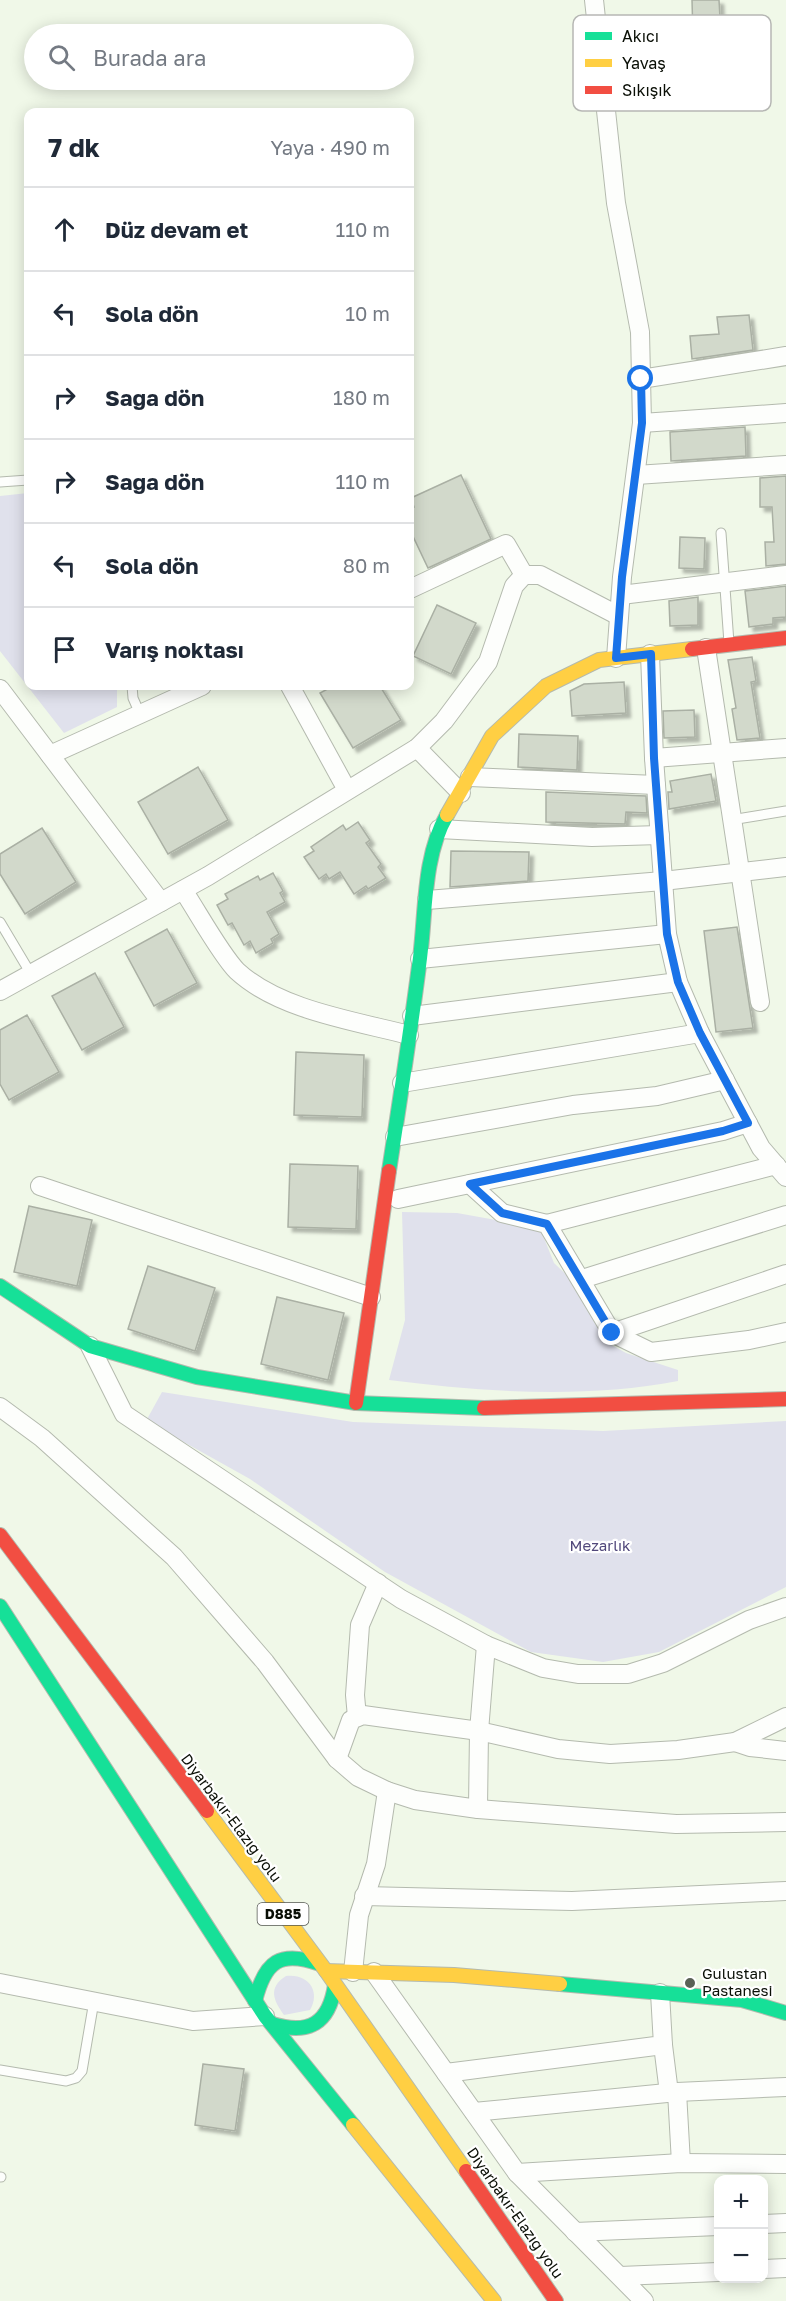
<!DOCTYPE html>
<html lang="tr">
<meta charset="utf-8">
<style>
body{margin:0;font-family:"Golos Text",sans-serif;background:#f6f6f7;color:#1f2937}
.controls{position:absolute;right:18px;bottom:18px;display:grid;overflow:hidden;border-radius:12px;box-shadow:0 3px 15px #0003}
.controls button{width:54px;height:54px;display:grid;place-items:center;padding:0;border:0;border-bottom:2px solid #e0e1e3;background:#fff;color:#1f2937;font:30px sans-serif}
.stop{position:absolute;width:18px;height:18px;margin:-14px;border:4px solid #1a73e8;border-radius:50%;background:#fff}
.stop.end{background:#1a73e8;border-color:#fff;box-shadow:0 2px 6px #0008}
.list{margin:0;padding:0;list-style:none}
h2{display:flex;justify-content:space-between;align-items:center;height:78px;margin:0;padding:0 24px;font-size:26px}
h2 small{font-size:20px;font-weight:400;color:#747a83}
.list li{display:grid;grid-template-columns:39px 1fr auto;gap:18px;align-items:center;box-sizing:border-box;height:84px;padding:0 24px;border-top:2px solid #e0e1e3}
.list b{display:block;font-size:22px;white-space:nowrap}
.list em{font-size:20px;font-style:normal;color:#747a83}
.icon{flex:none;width:33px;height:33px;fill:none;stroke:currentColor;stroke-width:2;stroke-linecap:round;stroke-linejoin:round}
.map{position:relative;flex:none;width:786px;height:2301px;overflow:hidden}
.search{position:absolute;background:#fff;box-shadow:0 3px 15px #0003;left:24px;top:24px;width:390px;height:66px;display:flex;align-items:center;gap:15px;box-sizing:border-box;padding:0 21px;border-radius:33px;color:#747a83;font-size:22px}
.panel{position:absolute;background:#fff;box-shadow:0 3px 15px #0003;left:24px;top:108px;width:390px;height:582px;border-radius:12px}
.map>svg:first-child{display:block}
</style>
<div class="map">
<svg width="786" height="2301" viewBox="0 0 786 2301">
<defs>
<filter id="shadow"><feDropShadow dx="4.5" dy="4.5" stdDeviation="1.5" flood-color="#0004"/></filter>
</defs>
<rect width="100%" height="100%" fill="#f0f8e8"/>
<g fill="#e0e1ec">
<path d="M28,493V686H117V707L64,733L0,651V496Z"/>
<path d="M402,1212L457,1213L540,1228L554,1263L575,1283L608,1343L626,1353L678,1370V1381C584,1399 483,1392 389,1380L405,1320Z"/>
<path d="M162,1392L353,1422L603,1431L786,1421V1587L659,1652L603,1662L531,1652L385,1572L250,1479L146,1421Z"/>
<path d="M286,1976C308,1973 321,1991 310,2010L284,2015C274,2001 267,1988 286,1976Z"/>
</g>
<g fill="#d2d9cb" stroke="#aab0a4" stroke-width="1.5" filter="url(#shadow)">
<path d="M692,0H719L721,36L693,37Z"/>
<path d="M749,315L753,350L692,359L690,336L719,334L717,317Z"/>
<path d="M745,427L746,456L671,461L670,432Z"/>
<path d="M461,475L491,539L428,568L410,530V509L414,507L411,498Z"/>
<path d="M786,476V564L766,566L765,542H774L772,507H760V478Z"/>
<path d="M680,537L705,538L704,569L679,568Z"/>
<path d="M786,586V617L773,618V624L749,627L745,591Z"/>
<path d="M698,597V625L670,626L669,601Z"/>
<path d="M437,605L476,623L451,674L413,656Z"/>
<path d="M752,657L756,681L751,682L760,738L737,740L732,709L736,708L728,660Z"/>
<path d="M624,682L626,713L572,716L570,691L584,684Z"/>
<path d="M333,686H380L401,720L353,748L320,693Z"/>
<path d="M694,710L695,737L664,738L663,711Z"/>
<path d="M519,734L578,736L577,770L518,767Z"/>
<path d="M198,767L228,820L168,854L138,802Z"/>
<path d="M711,774L716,801L669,809L668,792H672L670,781Z"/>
<path d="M546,792L646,796L647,813L626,812L625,824L546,822Z"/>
<path d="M358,822L370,840L366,843L381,864L378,867L386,878L368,889L366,886L354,894L340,872L329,879L326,874L319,879L304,857L314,851L311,847L343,825L346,830Z"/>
<path d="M42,828L76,882L25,914L0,874V854Z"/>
<path d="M451,851L529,852L528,881L450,887Z"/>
<path d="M273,873L283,891L280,893L285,902L267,912L279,934L271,939L273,943L256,953L250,941L244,945L232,923L228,925L217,905L228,899L225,894L258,876L260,880Z"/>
<path d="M737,927L753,1028L716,1032L704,931Z"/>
<path d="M167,929L197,983L154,1006L125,952Z"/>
<path d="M95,973L124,1027L82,1050L52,996Z"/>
<path d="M27,1015L59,1072L9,1100L0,1084V1030Z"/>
<path d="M296,1052L364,1055L362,1117L294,1115Z"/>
<path d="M290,1164L358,1166L356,1229L288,1227Z"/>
<path d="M29,1206L92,1220L77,1286L14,1272Z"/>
<path d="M148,1266L215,1288L195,1351L128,1329Z"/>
<path d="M277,1297L344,1313L328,1380L261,1364Z"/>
<path d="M203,2064L244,2069L235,2131L195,2125Z"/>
</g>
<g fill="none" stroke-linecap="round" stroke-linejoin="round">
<defs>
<g id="lane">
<path d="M0,482L28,480"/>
<path d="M721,533L729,643"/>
<path d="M132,686L133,698L140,714"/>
<path d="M731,820L786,811"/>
<path d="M0,922L31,974"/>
<path d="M0,2070L66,2081L76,2078L82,2071L94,2001"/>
<path d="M0,2177H1"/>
</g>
<g id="street">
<path d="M594,0L616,203L640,332L642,423L622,577L616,658"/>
<path d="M641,379L786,356"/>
<path d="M642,423L786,413"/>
<path d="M636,475L786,465"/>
<path d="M410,589L506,544L524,575"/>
<path d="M621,595L786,575"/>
<path d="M706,648L760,1002"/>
<path d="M650,654L654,758L667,934L678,982L700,1033L761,1148L786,1177"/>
<path d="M290,686L347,790"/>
<path d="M0,689L161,902"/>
<path d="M417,748L461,793"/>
<path d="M50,755L202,686"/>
<path d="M654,758L786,748"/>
<path d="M470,777L656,785"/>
<path d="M439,829L592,837L660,835"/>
<path d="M183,890C197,911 221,955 237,971C279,1010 355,1021 409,1035"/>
<path d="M427,900L663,881L786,867"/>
<path d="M420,959L667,934"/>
<path d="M0,991L208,876L417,748L444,721L488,662L514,586L524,575H540L619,616"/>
<path d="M412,1016L678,982"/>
<path d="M402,1083L700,1033"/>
<path d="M395,1137L573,1105L657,1096L725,1080"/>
<path d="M470,1184L502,1213L547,1224L612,1333L651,1352L749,1340L786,1332"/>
<path d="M40,1186L371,1297"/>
<path d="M398,1199L723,1131L748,1123"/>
<path d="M547,1224L776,1165"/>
<path d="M582,1279L786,1215"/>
<path d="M612,1333L786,1274"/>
<path d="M90,1346L124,1414L401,1599L486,1645L543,1668L578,1674H628L663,1663L749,1620L786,1607"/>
<path d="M0,1407L42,1438L174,1557L265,1662L337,1759L358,1777L387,1791L415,1800L478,1809L676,1824L786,1822"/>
<path d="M357,1717L355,1695L360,1625L378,1583"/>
<path d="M735,1742L750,1747L786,1751"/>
<path d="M337,1759L351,1720L363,1715L479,1731L558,1749L610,1754L678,1750L735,1742L786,1717"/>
<path d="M478,1809L479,1731L486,1645"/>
<path d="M364,1896L572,1901L786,1891"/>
<path d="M353,1972L359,1915L376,1864L387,1791"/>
<path d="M374,1972L517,2173L681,2163L786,2164"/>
<path d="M0,1983L193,2021L265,2016"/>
<path d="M663,2045L669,2093"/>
<path d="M446,2073L663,2045L660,1993"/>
<path d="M677,2092L681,2163"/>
<path d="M474,2112L677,2092L786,2087"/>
<path d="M517,2173L644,2301"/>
<path d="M764,2224L786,2223"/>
<path d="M575,2232L718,2226"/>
<path d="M764,2269L786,2268"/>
<path d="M620,2276L718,2272"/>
</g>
<g id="fast">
<path d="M389,1171C400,1100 411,1029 420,958C426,911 423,856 447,815"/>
<path d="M0,1286L90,1346L197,1377L356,1403L484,1408"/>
<path d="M0,1606L265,2016L353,2125"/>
<path d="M560,1984L742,2000L786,2013"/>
<path d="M255,2001C265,1961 280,1950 320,1964"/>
<path d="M272,2024C309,2035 329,2024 335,1985"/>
</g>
<g id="slow">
<path d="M447,815L492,736L546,686L599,660L692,649"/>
<path d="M207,1811L326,1971L466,2171"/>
<path d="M326,1971L454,1975L560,1984"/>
<path d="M353,2125L494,2301"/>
</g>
<g id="jam">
<path d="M692,649L786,638"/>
<path d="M356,1403L389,1171"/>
<path d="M484,1408L786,1399"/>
<path d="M0,1535L207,1811"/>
<path d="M466,2171L556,2301"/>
</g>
</defs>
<use href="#lane" stroke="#b4baae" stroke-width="11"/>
<use href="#street" stroke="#b4baae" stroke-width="20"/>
<use href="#fast" stroke="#b4baae" stroke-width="16"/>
<use href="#slow" stroke="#b4baae" stroke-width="16"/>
<use href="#jam" stroke="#b4baae" stroke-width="16"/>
<use href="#lane" stroke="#fdfefc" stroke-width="9"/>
<use href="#street" stroke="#fdfefc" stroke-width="18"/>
<use href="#fast" stroke="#16e098" stroke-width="14"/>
<use href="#slow" stroke="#ffcf43" stroke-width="14"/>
<use href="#jam" stroke="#f24e42" stroke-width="14"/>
</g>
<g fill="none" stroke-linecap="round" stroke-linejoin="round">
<path stroke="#1a73e8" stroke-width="8" d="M612,1333L547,1224L502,1213L470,1184L723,1131L748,1123L700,1033L678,982L667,934L654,758L651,654L616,658L622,577L642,423L641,379"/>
</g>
<circle fill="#5a6155" stroke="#fff" stroke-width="2" cx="690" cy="1983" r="6"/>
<g text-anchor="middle" stroke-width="4.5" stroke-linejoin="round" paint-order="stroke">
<rect fill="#fff" stroke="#545751" stroke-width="1.5" x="257.5" y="1903" width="51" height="22" rx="4.5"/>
<g font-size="14" font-weight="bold" fill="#0a0f06">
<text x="283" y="1919">D885</text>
</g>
<g font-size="15" fill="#51487b" stroke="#fff">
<text x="600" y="1551">Mezarlık</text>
</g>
<g font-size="15" fill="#0a0f06" stroke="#fff">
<text transform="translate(231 1818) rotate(53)" y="5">Diyarbakır-Elazığ yolu</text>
<text transform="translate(515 2213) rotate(55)" y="5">Diyarbakır-Elazığ yolu</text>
</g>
<g font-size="15" fill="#0a0f06" stroke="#fff" text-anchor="start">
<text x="702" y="1979">Gulustan<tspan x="702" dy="17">Pastanesi</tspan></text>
</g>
</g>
<rect x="573" y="15" width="198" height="96" rx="9" fill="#fff" stroke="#b6b7b4" stroke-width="1.5"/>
<rect x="585" y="32" width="27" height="8" fill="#16e098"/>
<rect x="585" y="59" width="27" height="8" fill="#ffcf43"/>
<rect x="585" y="86" width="27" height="8" fill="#f24e42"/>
<g font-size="16" fill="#0a0f06">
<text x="622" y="42">Akıcı</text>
<text x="622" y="69">Yavaş</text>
<text x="622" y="96">Sıkışık</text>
</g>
</svg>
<div class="controls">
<button>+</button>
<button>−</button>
</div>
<div class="stop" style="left:641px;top:379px"></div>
<div class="stop end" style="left:612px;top:1333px"></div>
<div class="search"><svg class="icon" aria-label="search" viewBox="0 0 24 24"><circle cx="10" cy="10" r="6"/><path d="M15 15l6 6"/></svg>Burada ara</div>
<section class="panel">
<h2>7 dk<small>Yaya · 490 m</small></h2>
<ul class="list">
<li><svg class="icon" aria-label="ahead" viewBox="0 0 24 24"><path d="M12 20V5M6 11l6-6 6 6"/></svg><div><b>Düz devam et</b></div><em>110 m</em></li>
<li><svg class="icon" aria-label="left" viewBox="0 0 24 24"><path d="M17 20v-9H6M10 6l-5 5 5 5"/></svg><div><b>Sola dön</b></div><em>10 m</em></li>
<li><svg class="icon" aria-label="right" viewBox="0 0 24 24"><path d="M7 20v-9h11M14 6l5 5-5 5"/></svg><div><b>Sağa dön</b></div><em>180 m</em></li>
<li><svg class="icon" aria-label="right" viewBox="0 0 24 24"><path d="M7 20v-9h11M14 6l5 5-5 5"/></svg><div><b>Sağa dön</b></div><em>110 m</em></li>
<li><svg class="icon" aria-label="left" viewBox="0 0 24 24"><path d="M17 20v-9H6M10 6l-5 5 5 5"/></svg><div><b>Sola dön</b></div><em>80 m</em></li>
<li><svg class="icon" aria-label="arrive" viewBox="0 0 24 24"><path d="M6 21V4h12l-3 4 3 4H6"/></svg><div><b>Varış noktası</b></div></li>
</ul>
</section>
</div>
